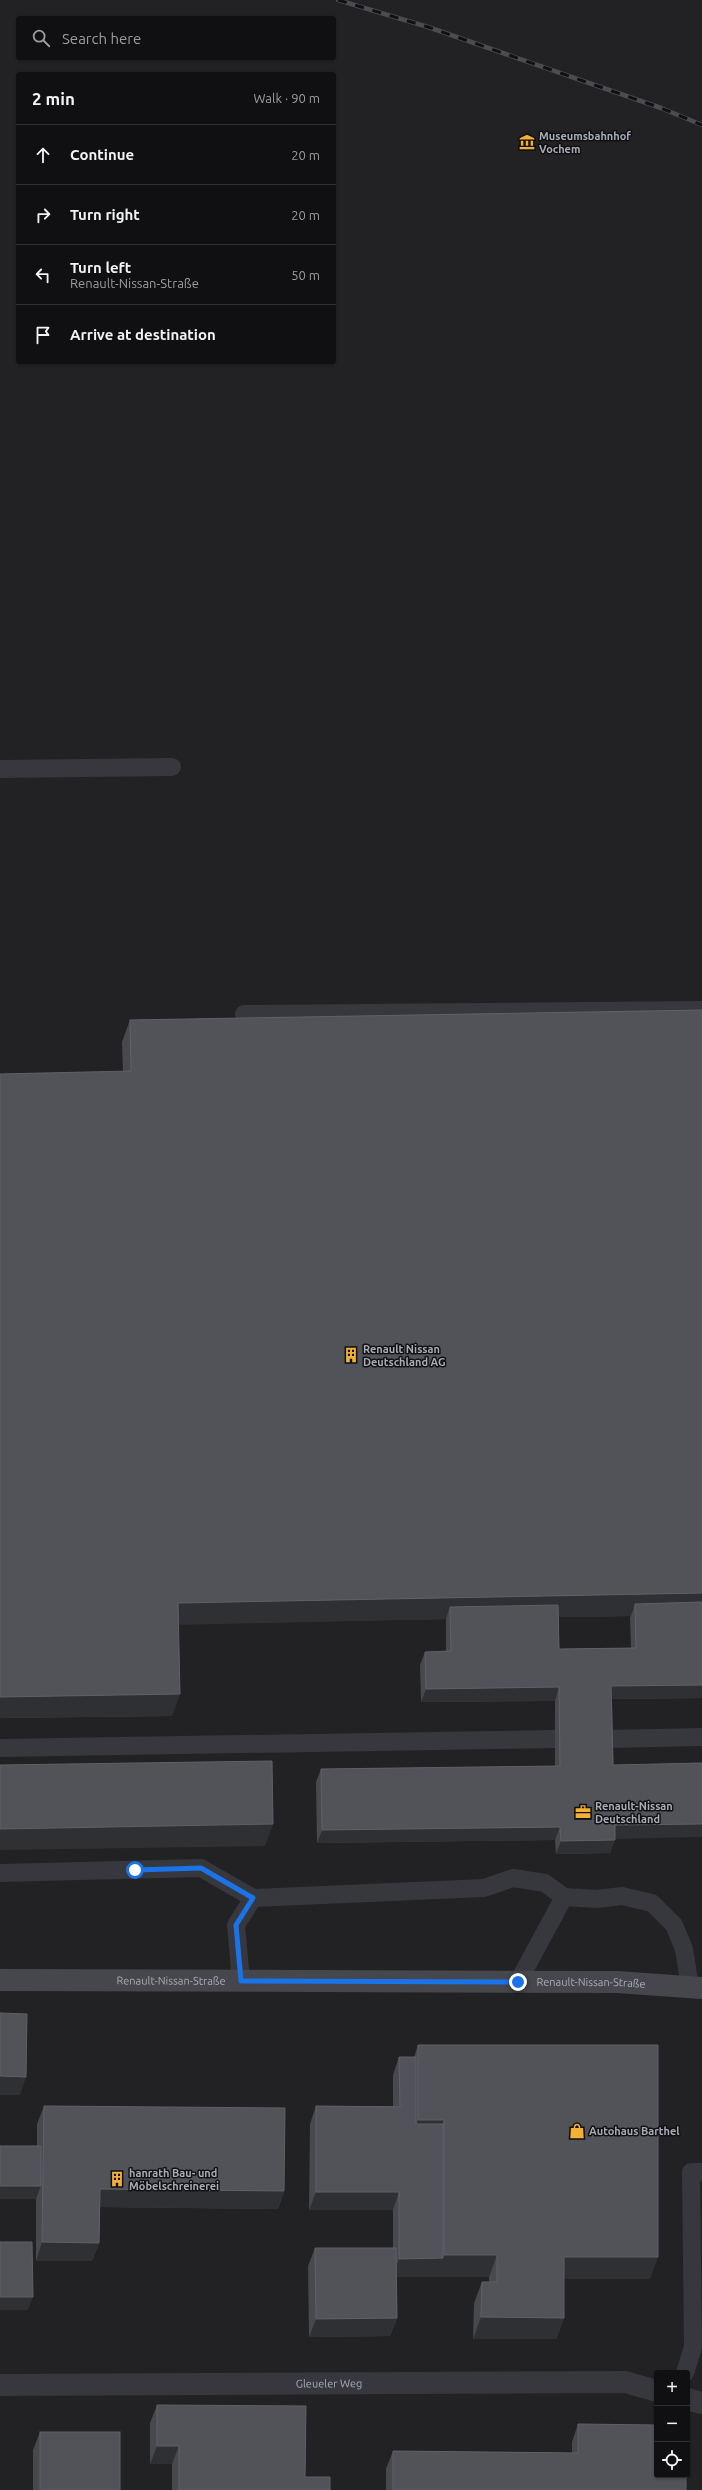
<!DOCTYPE html>
<meta charset="utf-8">
<style>
body{margin:0;font-family:Ubuntu,sans-serif;background:#19191b;color:#f1f3f6}
.controls{position:absolute;right:12px;bottom:12px;display:grid;overflow:hidden;border-radius:4px;box-shadow:0 1px 3px #0004}
.controls button{width:36px;height:36px;display:grid;place-items:center;padding:0;border:0;border-bottom:1px solid #303032;background:#101012;color:#f1f3f6;font:20px sans-serif}
.stop{position:absolute;width:12px;height:12px;margin:-9px;border:3px solid #1a73e8;border-radius:50%;background:#fff}
.stop.end{background:#1a73e8;border-color:#fff;box-shadow:0 1px 4px #0008}
.list{margin:0;padding:0;list-style:none}
h2{display:flex;justify-content:space-between;align-items:center;height:52px;margin:0;padding:0 16px;font-size:17px}
h2 small{font-size:13px;font-weight:400;color:#9c9d9f}
.list li{display:grid;grid-template-columns:26px 1fr auto;gap:12px;align-items:center;box-sizing:border-box;height:60px;padding:0 16px;border-top:1px solid #303032}
.list b{display:block;font-size:15px;white-space:nowrap}
.list p{margin:0;font-size:13px;white-space:nowrap;color:#9c9d9f}
.list em{font-size:13px;font-style:normal;color:#9c9d9f}
.icon{flex:none;width:22px;height:22px;fill:none;stroke:currentColor;stroke-width:2;stroke-linecap:round;stroke-linejoin:round}
.map{position:relative;flex:none;width:702px;height:2490px;overflow:hidden}
.search{position:absolute;background:#101012;box-shadow:0 1px 3px #0004;left:16px;top:16px;width:320px;height:44px;display:flex;align-items:center;gap:10px;box-sizing:border-box;padding:0 14px;border-radius:4px;color:#9c9d9f;font-size:15px}
.panel{position:absolute;background:#101012;box-shadow:0 1px 3px #0004;left:16px;top:72px;width:320px;height:292px;border-radius:4px}
.map>svg:first-child{display:block}
</style>
<div class="map">
<svg width="702" height="2490" viewBox="0 0 702 2490">
<rect width="100%" height="100%" fill="#161618"/>
<path fill="#222225" fill-rule="evenodd" d="M0,0H702V2490H0ZM18,18H334V58H18ZM18,74H334V362H18ZM657,2373H687V2475H657Z"/>
<g fill="none" stroke-linecap="round" stroke-linejoin="round">
<g stroke="#37383d" stroke-width="18">
<path d="M0,769L172,767"/>
<path d="M244,1014L702,1010"/>
<path d="M608,1739L702,1737"/>
<path d="M0,1748L555,1739"/>
<path d="M0,1873L201,1868L253,1898L484,1888L513,1878L545,1883L564,1897L597,1899L622,1896L652,1903L674,1925L684,1949L690,1987"/>
<path d="M241,1981L236,1925L253,1898"/>
<path d="M518,1982L564,1897"/>
<path d="M685,2373L693,2347L691,2172H702"/>
</g>
<g stroke="#37383d" stroke-width="22">
<path id="s1" d="M0,2385L625,2382L657,2391"/>
<path d="M687,2399L702,2403"/>
</g>
<path stroke="#45474d" stroke-width="22" id="s2" d="M0,1980L617,1982L702,1988"/>
<defs>
<path id="rail" d="M338,0L428,27L661,108L702,125"/>
</defs>
<use href="#rail" stroke="#4a4c52" stroke-width="4.5"/>
<use href="#rail" stroke="#111113" stroke-width="3" stroke-dasharray="9" stroke-linecap="butt"/>
</g>
<g fill="#47494d" fill-rule="evenodd">
<path d="M702,1010V1698L612,1699L615,1838L610,1853L556,1854L555,1840L317,1843L316,1782L321,1769L555,1766V1701L421,1702L420,1665L425,1652L446,1651V1619L179,1624L172,1716L0,1718V1074L123,1072L122,1042L130,1020ZM631,1616L630,1617L631,1648L559,1649V1617Z"/>
<path d="M418,2045L650,2279H564V2318L556,2339H473L474,2303L482,2282H489V2277H396L397,2318L390,2336L309,2337L308,2266L315,2248H393V2210H309L310,2124L316,2106H393V2075L399,2057H414Z"/>
<path d="M44,2106L284,2191L278,2209L100,2207L99,2243L92,2261H36V2199H0V2146H37V2124Z"/>
<path d="M157,2405L305,2477L330,2490H172V2464H150V2423Z"/>
<path d="M578,2424L686,2490H386V2469L393,2451L572,2453V2442Z"/>
<path d="M40,2432L120,2490H33V2450Z"/>
</g>
<g fill="#2f3033">
<path d="M702,1593V1614L635,1604L631,1616L451,1619L450,1607L446,1619L171,1625L178,1603Z"/>
<path d="M702,1685V1698L607,1699L611,1686Z"/>
<path d="M559,1687L555,1701L421,1702L426,1689Z"/>
<path d="M180,1694L172,1716L0,1718V1697Z"/>
<path d="M273,1824L265,1846L0,1850V1829Z"/>
<path d="M702,1824V1837L610,1839L615,1825Z"/>
<path d="M560,1827L555,1840L317,1843L322,1830Z"/>
<path d="M615,1840L610,1853L556,1854L561,1841Z"/>
<path d="M0,2076L26,2077L20,2095H0Z"/>
<path d="M418,2120H444L436,2142H410Z"/>
<path d="M0,2186H41L36,2199H0Z"/>
<path d="M100,2189L284,2191L278,2209L93,2207Z"/>
<path d="M316,2192H399L393,2210H309Z"/>
<path d="M42,2242L99,2243L92,2261H36Z"/>
<path d="M444,2255H497L489,2277H392L399,2259L443,2258Z"/>
<path d="M564,2257H658L650,2279H556Z"/>
<path d="M0,2297H33L28,2310H0Z"/>
<path d="M481,2317L564,2318L556,2339H473Z"/>
<path d="M397,2318L390,2336L309,2337L316,2319Z"/>
<path d="M157,2446H179L172,2464H150Z"/>
</g>
<g fill="#525359" stroke="#5f6168">
<path d="M702,1010V1593L178,1603L180,1694L0,1697V1074L131,1071L130,1020Z"/>
<path d="M702,1602V1685L611,1686L613,1765L702,1763V1824L615,1825V1840L561,1841L560,1827L322,1830L321,1769L560,1766L559,1687L426,1689L425,1652L451,1651L450,1607L558,1605L559,1649L636,1648L635,1604Z"/>
<path d="M272,1761L273,1824L0,1829V1765Z"/>
<path d="M0,2013L27,2014L26,2077L0,2076Z"/>
<path d="M418,2045H658V2257H564V2318L481,2317L482,2282H497V2255H444V2120H418Z"/>
<path d="M399,2057H416V2124H443V2258L399,2259V2192H316V2106L400,2107Z"/>
<path d="M44,2106L285,2108L284,2191L100,2189L99,2243L42,2242Z"/>
<rect x="0" y="2146" width="41" height="40"/>
<path d="M0,2242H32L33,2297H0Z"/>
<path d="M315,2248H396L397,2318L316,2319Z"/>
<path d="M157,2405L306,2406L305,2477H330V2490H179V2446H157Z"/>
<path d="M578,2424L657,2425V2475H686V2490H393V2451L578,2453Z"/>
<rect x="40" y="2432" width="80" height="58"/>
</g>
<g fill="none" stroke-linecap="round" stroke-linejoin="round">
<path stroke="#1a73e8" stroke-width="5" d="M135,1870L201,1868L253,1898L236,1925L241,1981L518,1982"/>
</g>
<defs>
<symbol id="museum-bare" viewBox="-9 -9 18 18"><path d="M0-6L6-3V-2H-6V-3ZM-5-1h2V3h-2ZM-1-1h2V3h-2ZM3-1h2V3H3ZM-6 4H6V6H-6Z" fill="#f2b134" stroke="#111113" stroke-width="2.5" paint-order="stroke"/></symbol>
<symbol id="building-bare" viewBox="-9 -9 18 18"><path d="M-4-6H4V6H1V3H-1V6H-4ZM-2.5-4.3h1.7v1.8h-1.7ZM.8-4.3h1.7v1.8H.8ZM-2.5-1h1.7V.8h-1.7ZM.8-1h1.7V.8H.8Z" fill="#f2b134" stroke="#111113" stroke-width="2.5" paint-order="stroke"/></symbol>
<symbol id="office-bare" viewBox="-9 -9 18 18"><path d="M-6-3h4V-5.5h4V-3h4V5H-6ZM-1-4.5V-3h2v-1.5ZM-6 0V1H6V0Z" fill="#f2b134" stroke="#111113" stroke-width="2.5" paint-order="stroke"/></symbol>
<symbol id="shop-bare" viewBox="-9 -9 18 18"><path d="M-5-2.5h2.3a2.7 3.5 0 0 1 5.4 0H5L5.5 6h-11ZM-1.5-2.5h3a1.5 2.3 0 0 0-3 0Z" fill="#f2b134" stroke="#111113" stroke-width="2.5" paint-order="stroke"/></symbol>
</defs>
<g fill-rule="evenodd">
<use href="#museum-bare" x="516" y="131" width="22" height="22"/>
<use href="#building-bare" x="340" y="1344" width="22" height="22"/>
<use href="#office-bare" x="572" y="1801" width="22" height="22"/>
<use href="#shop-bare" x="566" y="2120" width="22" height="22"/>
<use href="#building-bare" x="106" y="2168" width="22" height="22"/>
</g>
<g text-anchor="middle" stroke-width="3" stroke-linejoin="round" paint-order="stroke">
<g font-size="11" font-weight="bold" fill="#a8adb8" stroke="#111113" text-anchor="start">
<text x="539" y="140">Museumsbahnhof<tspan x="539" dy="13">Vochem</tspan></text>
<text x="363" y="1353">Renault Nissan<tspan x="363" dy="13">Deutschland AG</tspan></text>
<text x="595" y="1810">Renault-Nissan<tspan x="595" dy="13">Deutschland</tspan></text>
<text x="589" y="2135">Autohaus Barthel</text>
<text x="129" y="2177">hanrath Bau- und<tspan x="129" dy="13">Möbelschreinerei</tspan></text>
</g>
<g font-size="11" fill="#a8adb8" stroke="#111113">
<text dy="4" stroke="none"><textPath href="#s2" startOffset="171">Renault-Nissan-Straße</textPath></text>
<text dy="4" stroke="none"><textPath href="#s2" startOffset="591">Renault-Nissan-Straße</textPath></text>
<text dy="4" stroke="none"><textPath href="#s1" startOffset="329">Gleueler Weg</textPath></text>
</g>
</g>
</svg>
<div class="controls">
<button>+</button>
<button>−</button>
<button><svg class="icon" aria-label="locate" viewBox="0 0 24 24"><circle cx="12" cy="12" r="6"/><path d="M12 2v4M12 18v4M2 12h4M18 12h4"/></svg></button>
</div>
<div class="stop" style="left:135px;top:1870px"></div>
<div class="stop end" style="left:518px;top:1982px"></div>
<div class="search"><svg class="icon" aria-label="search" viewBox="0 0 24 24"><circle cx="10" cy="10" r="6"/><path d="M15 15l6 6"/></svg>Search here</div>
<section class="panel">
<h2>2 min<small>Walk · 90 m</small></h2>
<ul class="list">
<li><svg class="icon" aria-label="ahead" viewBox="0 0 24 24"><path d="M12 20V5M6 11l6-6 6 6"/></svg><div><b>Continue</b></div><em>20 m</em></li>
<li><svg class="icon" aria-label="right" viewBox="0 0 24 24"><path d="M7 20v-9h11M14 6l5 5-5 5"/></svg><div><b>Turn right</b></div><em>20 m</em></li>
<li><svg class="icon" aria-label="left" viewBox="0 0 24 24"><path d="M17 20v-9H6M10 6l-5 5 5 5"/></svg><div><b>Turn left</b><p>Renault-Nissan-Straße</p></div><em>50 m</em></li>
<li><svg class="icon" aria-label="arrive" viewBox="0 0 24 24"><path d="M6 21V4h12l-3 4 3 4H6"/></svg><div><b>Arrive at destination</b></div></li>
</ul>
</section>
</div>
